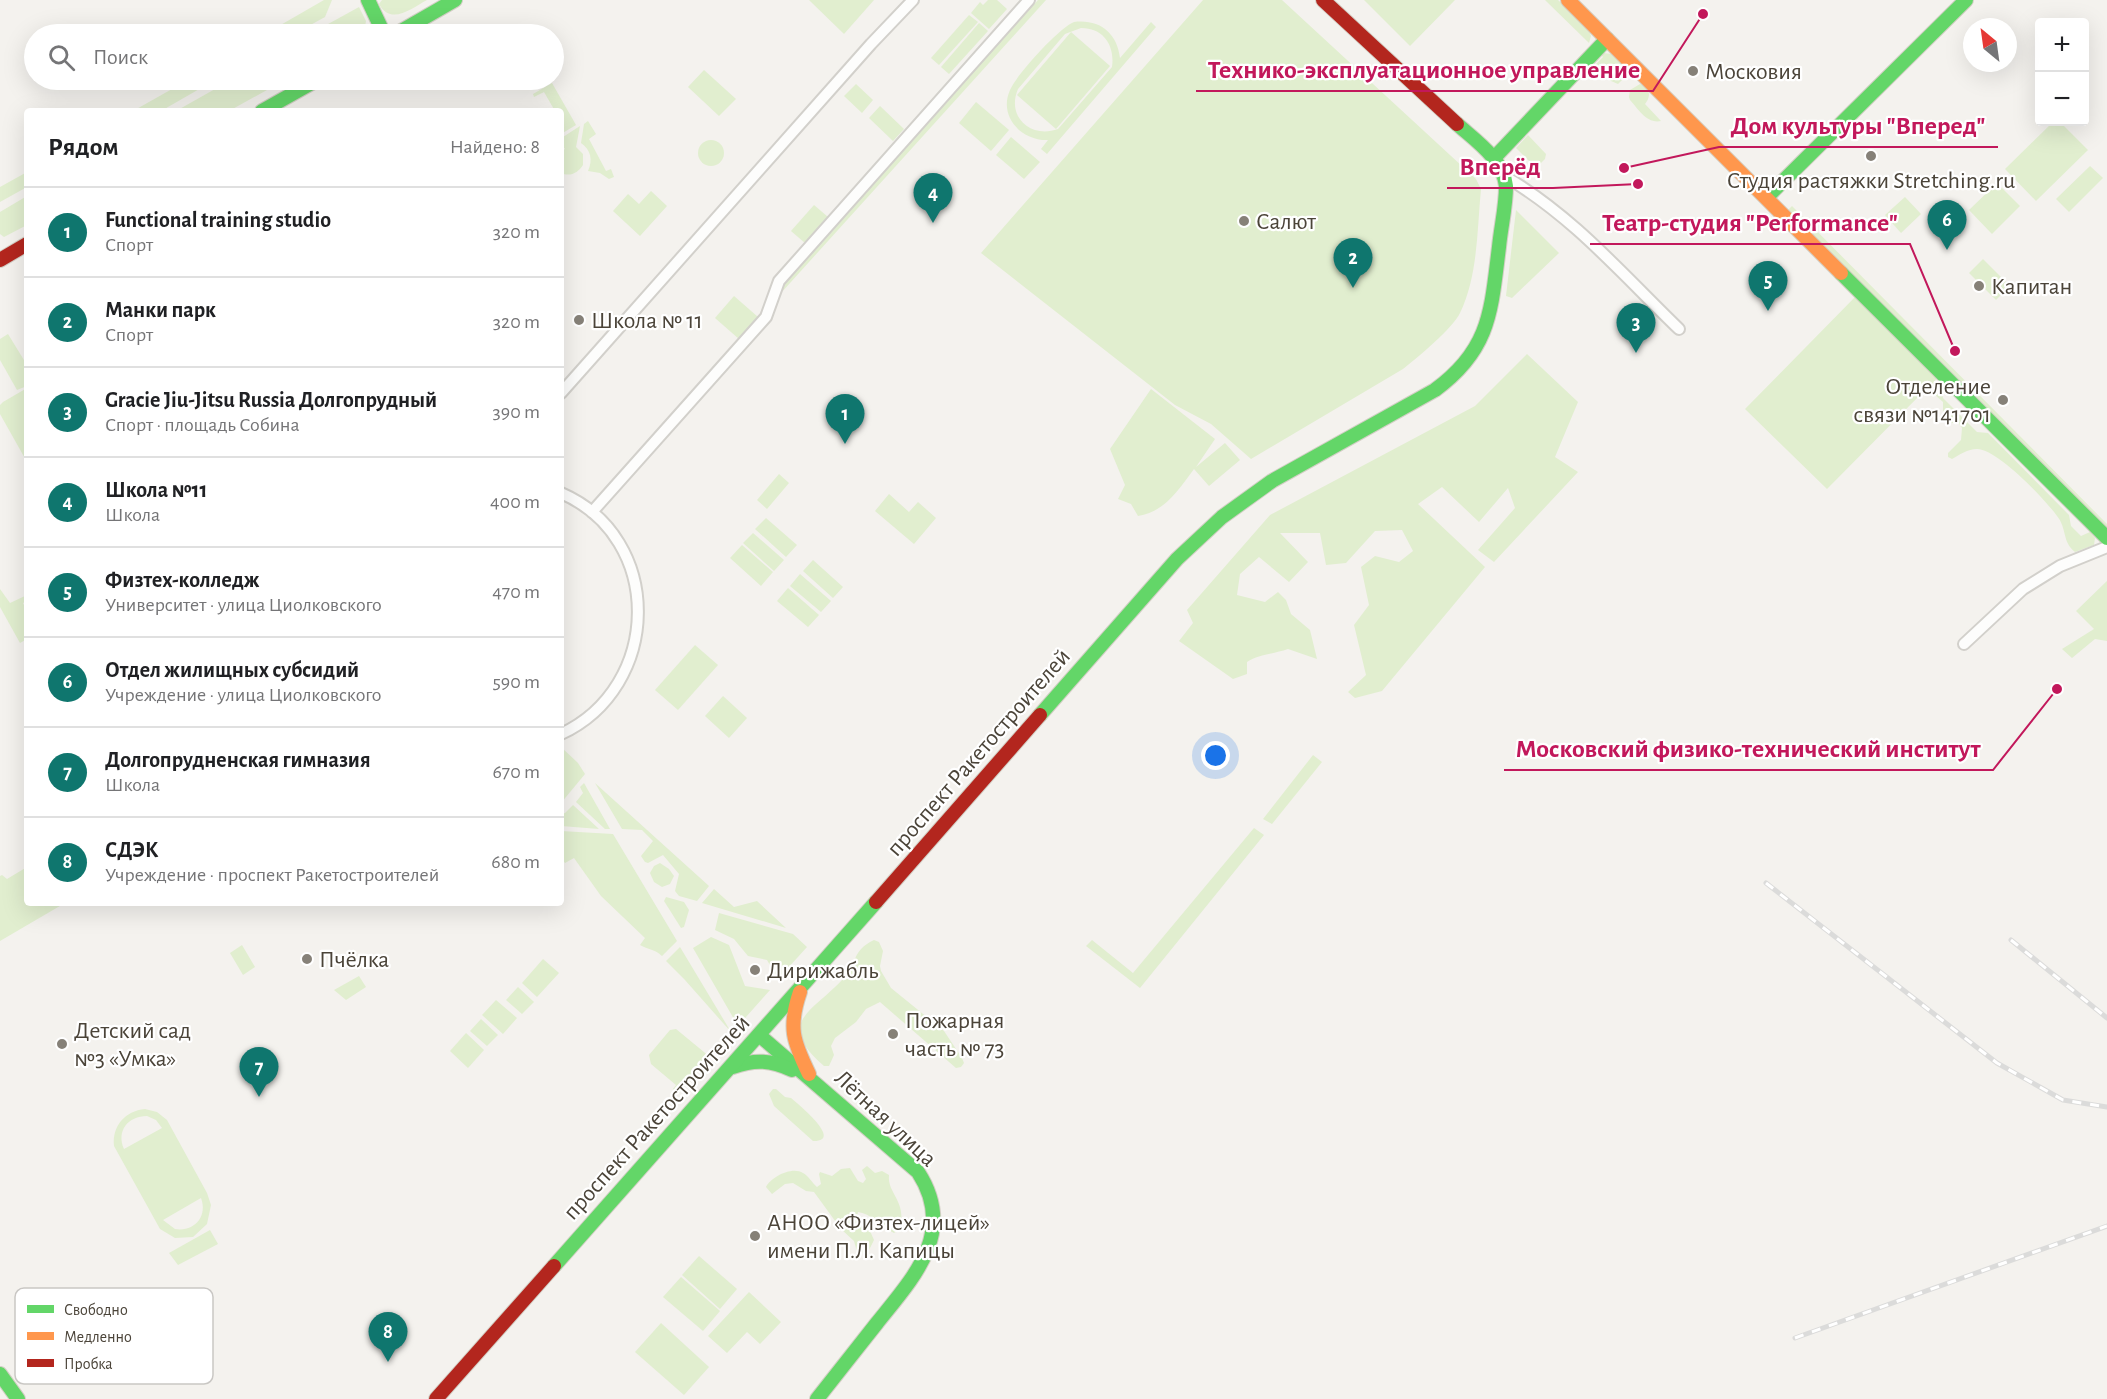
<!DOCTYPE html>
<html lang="ru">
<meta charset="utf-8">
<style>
body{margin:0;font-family:"Alegreya Sans",sans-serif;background:#f2f2f2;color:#202124}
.controls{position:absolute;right:18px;top:18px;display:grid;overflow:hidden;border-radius:6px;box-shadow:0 6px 24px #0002}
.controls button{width:54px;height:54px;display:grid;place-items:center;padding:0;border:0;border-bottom:2px solid #e0e0e0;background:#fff;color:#202124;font:30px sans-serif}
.compass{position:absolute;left:1963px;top:18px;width:54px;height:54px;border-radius:50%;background:#fff;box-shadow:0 6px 24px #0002;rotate:331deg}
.you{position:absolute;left:1216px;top:756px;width:21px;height:21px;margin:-15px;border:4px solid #fff;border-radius:50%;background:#1a73e8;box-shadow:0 0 0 9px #1a73e833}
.badge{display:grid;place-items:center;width:39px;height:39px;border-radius:50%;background:#0f766e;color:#fff;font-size:20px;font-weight:700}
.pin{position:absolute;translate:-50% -50px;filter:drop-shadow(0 2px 3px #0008)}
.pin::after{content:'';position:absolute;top:32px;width:21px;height:18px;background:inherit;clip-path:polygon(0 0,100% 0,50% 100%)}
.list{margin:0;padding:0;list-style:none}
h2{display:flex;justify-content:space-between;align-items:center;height:78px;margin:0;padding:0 24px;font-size:26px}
h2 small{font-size:20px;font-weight:400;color:#757577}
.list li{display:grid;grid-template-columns:39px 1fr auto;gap:18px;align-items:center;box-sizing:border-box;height:90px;padding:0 24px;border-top:2px solid #e0e0e0}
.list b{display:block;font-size:22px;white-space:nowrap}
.list p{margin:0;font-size:20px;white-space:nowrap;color:#757577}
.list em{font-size:20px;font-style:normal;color:#757577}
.icon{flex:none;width:33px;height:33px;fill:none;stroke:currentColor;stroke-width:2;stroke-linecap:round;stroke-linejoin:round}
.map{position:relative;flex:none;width:2107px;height:1399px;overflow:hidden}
.search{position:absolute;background:#fff;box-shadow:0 6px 24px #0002;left:24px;top:24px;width:540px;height:66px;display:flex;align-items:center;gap:15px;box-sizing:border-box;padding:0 21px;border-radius:33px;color:#757577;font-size:22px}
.panel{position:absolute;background:#fff;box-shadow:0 6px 24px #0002;left:24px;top:108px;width:540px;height:798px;border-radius:6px}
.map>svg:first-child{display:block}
</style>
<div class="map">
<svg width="2107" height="1399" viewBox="0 0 2107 1399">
<rect width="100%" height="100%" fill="#f4f2ee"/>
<g fill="#e1eecf" fill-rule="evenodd">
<path d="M324,0H332L325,17L294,34H265Z"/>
<path d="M382,0H427C412,8 391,26 379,4Z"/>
<path d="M809,0H874L844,34Z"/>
<path d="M988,0H997L1007,9L989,29L971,13L980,2L983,5Z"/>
<path d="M1038,0H1046L781,293L783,282Z"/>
<path d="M1203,0H1282L1476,179L1481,189C1477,230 1478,276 1460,313C1453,328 1417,358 1403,369L1251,459L1211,424L1175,405L981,253Z"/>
<path d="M1364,0H1455L1410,46Z"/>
<path d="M1545,0H1558L1588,29L1591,36L1589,43Z"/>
<path d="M359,7L366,21L364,33L361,34H310Z"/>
<path d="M969,15L978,22L939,65L931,58Z"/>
<path d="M1074,22C1100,19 1117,33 1120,58L1151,22L1156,27L1047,154L1041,149L1048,140C1022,141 998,117 1010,90C1017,74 1059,28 1074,22ZM1081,28C1104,28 1115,46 1112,67L1058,129C1031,139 1006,117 1018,89L1065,34Z"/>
<path d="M979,23L988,31L949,74L941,67Z"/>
<path d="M1071,32L1110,66L1056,129L1017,95Z"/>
<path d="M1603,53L1612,54L1624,67L1625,77L1618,84L1611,81L1595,65L1603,57L1601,55Z"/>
<path d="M704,70L736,99L719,116L688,87Z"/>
<path d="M188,80H215L161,111H133Z"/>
<path d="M231,80H285L229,111H176Z"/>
<path d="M552,83L576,125L561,134V130L564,128L561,122V111H555L544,92L534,97L533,94Z"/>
<path d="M856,84L873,100L862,113L844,96Z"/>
<path d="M1640,84C1651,88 1651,97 1645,104L1661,121C1647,124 1639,110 1630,100L1629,97L1630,90Z"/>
<path d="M976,102L1009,130L991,151L959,123Z"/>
<path d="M880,106L904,129L893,141L869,118Z"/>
<path d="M588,121L596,134L589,139L606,171L611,169L614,177L609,179L600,173L588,171C593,160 591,150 581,143L584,124Z"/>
<path d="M2053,122H2060L2088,150L2036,201L2005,169Z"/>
<path d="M580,126L576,147L583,154V165C578,173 570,177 561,173V151L565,149L561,144L563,137Z"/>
<path d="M1528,135L1546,154L1545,159L1536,168L1516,148Z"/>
<path d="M1011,137L1040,162L1024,179L996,155Z"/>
<circle cx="711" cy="153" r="13"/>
<path d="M2090,166L2103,178L2069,212L2056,199Z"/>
<path d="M27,172V187L0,202V187Z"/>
<path d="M1997,183L2020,206L1992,234L1969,210Z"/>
<path d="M651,191L667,206L640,236L613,211L628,194L639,204Z"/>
<path d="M27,196V225L4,237L0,234V212Z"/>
<path d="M1905,197L1921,214L1901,233L1885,215Z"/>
<path d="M814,205L828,217L805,243L791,231Z"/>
<path d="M1792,206L2107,524V531L1787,211Z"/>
<path d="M1516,210L1559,253L1512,298L1506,296Z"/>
<path d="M1983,259L2010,286L1996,300L1969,273Z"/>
<path d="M1857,295L1937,378L1935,381L1940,386L1943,398L1977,432L1988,433L2069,515L2071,526L2081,536L2090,532L2095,538L2094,545L2075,552C2062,542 2067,528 2057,516C2045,499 1997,449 1977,449C1968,449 1959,455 1952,459L1948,457V453L1961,440L1962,428L1959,424C1942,422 1943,417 1943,402L1927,388L1827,489L1745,409Z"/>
<path d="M734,296L758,317L739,339L715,318Z"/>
<path d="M8,334L27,365V386L17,390L0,360V339Z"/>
<path d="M1527,354L1578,402L1555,457L1578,472L1494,562L1478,550L1515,508L1508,488L1479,522L1442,487L1418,504L1485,567L1382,691L1355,698L1348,692L1366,675L1354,625L1369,605L1361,567L1375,556L1399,562L1413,551L1402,530L1375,531L1346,563L1326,565L1320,533H1280L1308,562L1289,582L1259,557L1240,574L1237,595L1265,602L1278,592L1286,600L1291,614L1310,630L1317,659L1288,649C1274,654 1259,654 1247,662V674L1233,679L1179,641L1193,623L1187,610L1270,515L1475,406Z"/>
<path d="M27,388V462L0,414V405L3,402Z"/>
<path d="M1151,389L1215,439L1196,467L1225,443L1240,460L1209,486L1194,469C1179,489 1165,512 1138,516L1131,504L1118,499L1125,485L1110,449Z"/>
<path d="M779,474L789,483L767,509L757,500Z"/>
<path d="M889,494L909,512L918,502L936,518L914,544L875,511Z"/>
<path d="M766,518L797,545L786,557L755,529Z"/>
<path d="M753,533L784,560L774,571L743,543Z"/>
<path d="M742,545L773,572L761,586L730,558Z"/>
<path d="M813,560L843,587L833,598L803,571Z"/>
<path d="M800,574L831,601L821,612L790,586Z"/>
<path d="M2107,581V641L2095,639L2072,658L2062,649L2094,629L2076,611Z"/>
<path d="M788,588L819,615L808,627L777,601Z"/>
<path d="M0,589L10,603L27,595V601L23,603L27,611V639L20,643L0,607Z"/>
<path d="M695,645L718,665L678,710L655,690Z"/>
<path d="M723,696L747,718L729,738L705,716Z"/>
<path d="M561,747L578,763L585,774L561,803Z"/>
<path d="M1313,755L1322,762L1272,824L1263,819Z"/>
<path d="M584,783L610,829H605L576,802L583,793L580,787Z"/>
<path d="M595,783L709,886L697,901L679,896L675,891L679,874L663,855L648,863L645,862L641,856L653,841L642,830L622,829Z"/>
<path d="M573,805L599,829L561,826V814L565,813Z"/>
<path d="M1254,828L1264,835L1140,988L1086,946L1092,940L1133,973Z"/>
<path d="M561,831L613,834L677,941L662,956C655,949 648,950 640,945L645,938L601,896L574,858L565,863L561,858Z"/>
<path d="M660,863L669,869L674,876L670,884L662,887L654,882L650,873L654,866Z"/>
<path d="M27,867V903H65L0,941V876L2,875L7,879Z"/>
<path d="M714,889L734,907L757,901L786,928L702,903Z"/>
<path d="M666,897L684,902L689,910L684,927L681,928L664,901Z"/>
<path d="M719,913L793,934L807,947L778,979L767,960L748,956L734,939L715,930Z"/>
<path d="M711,937L729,945L745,986L770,990L738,1026L693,948Z"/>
<path d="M874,940L879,942L883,951L880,966L881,971L891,988L944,1031L962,1058L964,1063L961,1067L956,1068L880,1002L866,1009L856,1022L835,1038L831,1046L834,1055L829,1066H824C773,1022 814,1011 843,979C858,963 851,951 874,940Z"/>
<path d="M242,945L255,967L243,975L230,953Z"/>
<path d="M680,947L731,1032L685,980L666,961Z"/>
<path d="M543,959L559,973L537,997L522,983Z"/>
<path d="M359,976L366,987L346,1000L334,990Z"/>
<path d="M518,987L534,1002L522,1014L506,1000Z"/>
<path d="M496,1000L517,1018L503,1034L482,1015Z"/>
<path d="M481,1019L498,1035L487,1046L470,1031Z"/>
<path d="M676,1029L710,1057L678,1094L673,1089L676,1085L651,1064L649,1055L670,1030Z"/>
<path d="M466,1033L484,1050L468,1068L450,1051Z"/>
<path d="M773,1089H776L785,1097L791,1098C797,1103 845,1142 813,1141L774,1106L769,1094Z"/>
<path d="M145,1109L157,1112L167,1120L207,1193L211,1205L207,1224L193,1237L175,1238L160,1229L114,1146C112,1126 125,1111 145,1109ZM147,1116L156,1120L162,1128L124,1149C116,1131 128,1116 147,1116ZM201,1198C208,1217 194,1232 175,1229L163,1220Z"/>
<path d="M867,1166L875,1173L882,1171L889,1175C887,1194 907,1200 900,1229L894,1233C882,1227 870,1213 858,1212L857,1217L870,1231L874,1240L869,1250L861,1253L857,1252L854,1241L841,1229L814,1192L806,1191L793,1183L785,1184L772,1194L766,1187C771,1177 792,1166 803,1173C809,1176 812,1183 817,1187L821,1184L819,1174L820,1172L832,1176L841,1169L850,1168L858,1181L863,1183L866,1179L862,1170Z"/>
<path d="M210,1230L218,1244L178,1265L169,1253Z"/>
<path d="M699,1256L737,1289L720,1309L682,1275Z"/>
<path d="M681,1277L720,1311L703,1331L663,1297Z"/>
<path d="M749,1292L781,1322L760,1344L747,1332L727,1353L708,1336Z"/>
<path d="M661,1323L709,1367L684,1395L635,1352Z"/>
</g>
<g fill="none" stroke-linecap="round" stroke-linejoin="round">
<defs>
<g id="street">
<path d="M1504,176C1572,215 1624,276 1679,329"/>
<path d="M561,393L871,44L913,0"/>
<path d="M561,493C665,538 662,687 561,734"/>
<path d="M592,512L766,317L779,281L1029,0"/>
<path d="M1964,644L2023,589L2060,566L2107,547"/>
</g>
<g id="fast">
<path d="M368,0L384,34"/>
<path d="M396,34L455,0"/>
<path d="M262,111L317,80"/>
<path d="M1494,158L1607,39"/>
<path d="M1767,197L1966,0"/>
<path d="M1841,273L2107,538"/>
<path d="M1040,715L1177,559L1222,517L1272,481L1435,390C1491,349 1491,310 1499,247C1501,226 1506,207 1506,186C1503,159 1476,141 1457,124"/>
<path d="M759,1035L918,1172C957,1232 914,1277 877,1323C857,1348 837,1374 817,1399"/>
<path d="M733,1067C755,1059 771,1060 792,1070"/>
<path d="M554,1266L876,902"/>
<path d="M0,1374L18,1399"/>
</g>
<g id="slow">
<path d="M1568,0L1841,273"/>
<path d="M800,992C788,1027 793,1041 809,1074"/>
</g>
<g id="jam">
<path d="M1323,0L1457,124"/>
<path d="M0,260L27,244"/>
<path d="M876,902L1040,715"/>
<path d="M436,1399L554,1266"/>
</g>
</defs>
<use href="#street" stroke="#d2d0cb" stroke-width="14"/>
<use href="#fast" stroke="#d3cfc5" stroke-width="16"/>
<use href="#slow" stroke="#d3cfc5" stroke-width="16"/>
<use href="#jam" stroke="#d3cfc5" stroke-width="16"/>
<use href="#street" stroke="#fdfdfc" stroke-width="10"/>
<use href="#fast" stroke="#63d668" stroke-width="14"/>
<use href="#slow" stroke="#ff974d" stroke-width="14"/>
<use href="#jam" stroke="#b3261e" stroke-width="14"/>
<defs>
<g id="rail">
<path d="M1766,883L1997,1063L2063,1100L2107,1107"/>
<path d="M2011,940L2107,1018"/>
<path d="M1795,1338L2107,1226"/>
</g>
</defs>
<use href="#rail" stroke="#dbdbda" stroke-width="5"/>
<use href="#rail" stroke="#fff" stroke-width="3" stroke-dasharray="9" stroke-linecap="butt"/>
</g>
<g fill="#868178" stroke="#fff" stroke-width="2">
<circle cx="1693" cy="71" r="6"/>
<circle cx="1871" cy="156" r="6"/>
<circle cx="1244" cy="221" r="6"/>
<circle cx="1979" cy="286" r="6"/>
<circle cx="579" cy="320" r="6"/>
<circle cx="2003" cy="400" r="6"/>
<circle cx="307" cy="959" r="6"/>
<circle cx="755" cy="970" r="6"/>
<circle cx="893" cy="1034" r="6"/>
<circle cx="62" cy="1044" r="6"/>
<circle cx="755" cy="1236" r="6"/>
</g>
<g text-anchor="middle" stroke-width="4.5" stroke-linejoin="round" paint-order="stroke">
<g font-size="24" fill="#4b4439" stroke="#fff" text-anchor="start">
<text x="1705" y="79">Московия</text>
<text x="1871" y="188" text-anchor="middle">Студия растяжки Stretching.ru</text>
<text x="1256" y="229">Салют</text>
<text x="1991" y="294">Капитан</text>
<text x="591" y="328">Школа № 11</text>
<text x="1991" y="394" text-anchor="end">Отделение<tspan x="1991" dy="28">связи №141701</tspan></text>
<text x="319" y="967">Пчёлка</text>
<text x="767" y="978">Дирижабль</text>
<text x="905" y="1028">Пожарная<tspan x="905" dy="28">часть № 73</tspan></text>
<text x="74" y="1038">Детский сад<tspan x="74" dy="28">№3 «Умка»</tspan></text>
<text x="767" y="1230">АНОО «Физтех-лицей»<tspan x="767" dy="28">имени П.Л. Капицы</tspan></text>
</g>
<g font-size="24" fill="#4b4439" stroke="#fff">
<text transform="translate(978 752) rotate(-49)" y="8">проспект Ракетостроителей</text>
<text transform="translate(656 1117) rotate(-48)" y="8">проспект Ракетостроителей</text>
<text transform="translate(886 1118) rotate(43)" y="8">Лётная улица</text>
</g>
</g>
<rect x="15" y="1288" width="198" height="96" rx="9" fill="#fff" stroke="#c9c7c4" stroke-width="1.5"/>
<rect x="27" y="1305" width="27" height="8" fill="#63d668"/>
<rect x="27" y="1332" width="27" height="8" fill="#ff974d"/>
<rect x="27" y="1359" width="27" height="8" fill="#b3261e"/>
<g font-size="16" fill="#4b4439">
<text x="64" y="1315">Свободно</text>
<text x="64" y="1342">Медленно</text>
<text x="64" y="1369">Пробка</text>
</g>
<path fill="none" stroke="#c2185b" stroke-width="2" d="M1703 14L1653 91H1196M1624 168L1719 147H1998M1638 184L1553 188H1447M1955 351L1910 244H1590M2057 689L1993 770H1504"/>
<g fill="#c2185b" stroke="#fff" stroke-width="2">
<circle cx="1703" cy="14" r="6"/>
<circle cx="1624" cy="168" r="6"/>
<circle cx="1638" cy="184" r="6"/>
<circle cx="1955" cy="351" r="6"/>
<circle cx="2057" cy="689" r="6"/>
</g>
<g font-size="26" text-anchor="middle" font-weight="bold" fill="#c2185b" stroke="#fff" stroke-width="4.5" stroke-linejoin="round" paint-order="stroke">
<text x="1424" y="78">Технико-эксплуатационное управление</text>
<text x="1858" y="134">Дом культуры "Вперед"</text>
<text x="1500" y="175">Вперёд</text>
<text x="1750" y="231">Театр-студия "Performance"</text>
<text x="1748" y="757">Московский физико-технический институт</text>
</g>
</svg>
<div class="controls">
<button>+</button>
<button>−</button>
</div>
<svg class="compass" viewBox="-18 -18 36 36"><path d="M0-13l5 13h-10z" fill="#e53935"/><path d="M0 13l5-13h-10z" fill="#757577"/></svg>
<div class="you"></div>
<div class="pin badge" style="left:845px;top:444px">1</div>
<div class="pin badge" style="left:1353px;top:288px">2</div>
<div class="pin badge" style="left:1636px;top:353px">3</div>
<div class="pin badge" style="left:933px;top:223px">4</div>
<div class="pin badge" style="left:1768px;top:311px">5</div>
<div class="pin badge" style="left:1947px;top:250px">6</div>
<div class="pin badge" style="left:259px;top:1097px">7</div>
<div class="pin badge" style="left:388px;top:1362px">8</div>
<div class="search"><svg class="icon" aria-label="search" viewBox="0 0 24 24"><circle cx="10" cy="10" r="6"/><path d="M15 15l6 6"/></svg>Поиск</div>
<section class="panel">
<h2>Рядом<small>Найдено: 8</small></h2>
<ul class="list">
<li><span class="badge">1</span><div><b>Functional training studio</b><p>Спорт</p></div><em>320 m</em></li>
<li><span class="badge">2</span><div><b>Манки парк</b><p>Спорт</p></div><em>320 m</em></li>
<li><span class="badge">3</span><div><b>Gracie Jiu-Jitsu Russia Долгопрудный</b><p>Спорт · площадь Собина</p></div><em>390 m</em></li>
<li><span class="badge">4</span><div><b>Школа №11</b><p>Школа</p></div><em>400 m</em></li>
<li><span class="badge">5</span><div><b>Физтех-колледж</b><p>Университет · улица Циолковского</p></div><em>470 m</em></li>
<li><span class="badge">6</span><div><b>Отдел жилищных субсидий</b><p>Учреждение · улица Циолковского</p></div><em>590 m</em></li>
<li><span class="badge">7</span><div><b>Долгопрудненская гимназия</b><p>Школа</p></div><em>670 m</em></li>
<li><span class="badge">8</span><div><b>СДЭК</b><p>Учреждение · проспект Ракетостроителей</p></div><em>680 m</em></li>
</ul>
</section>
</div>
